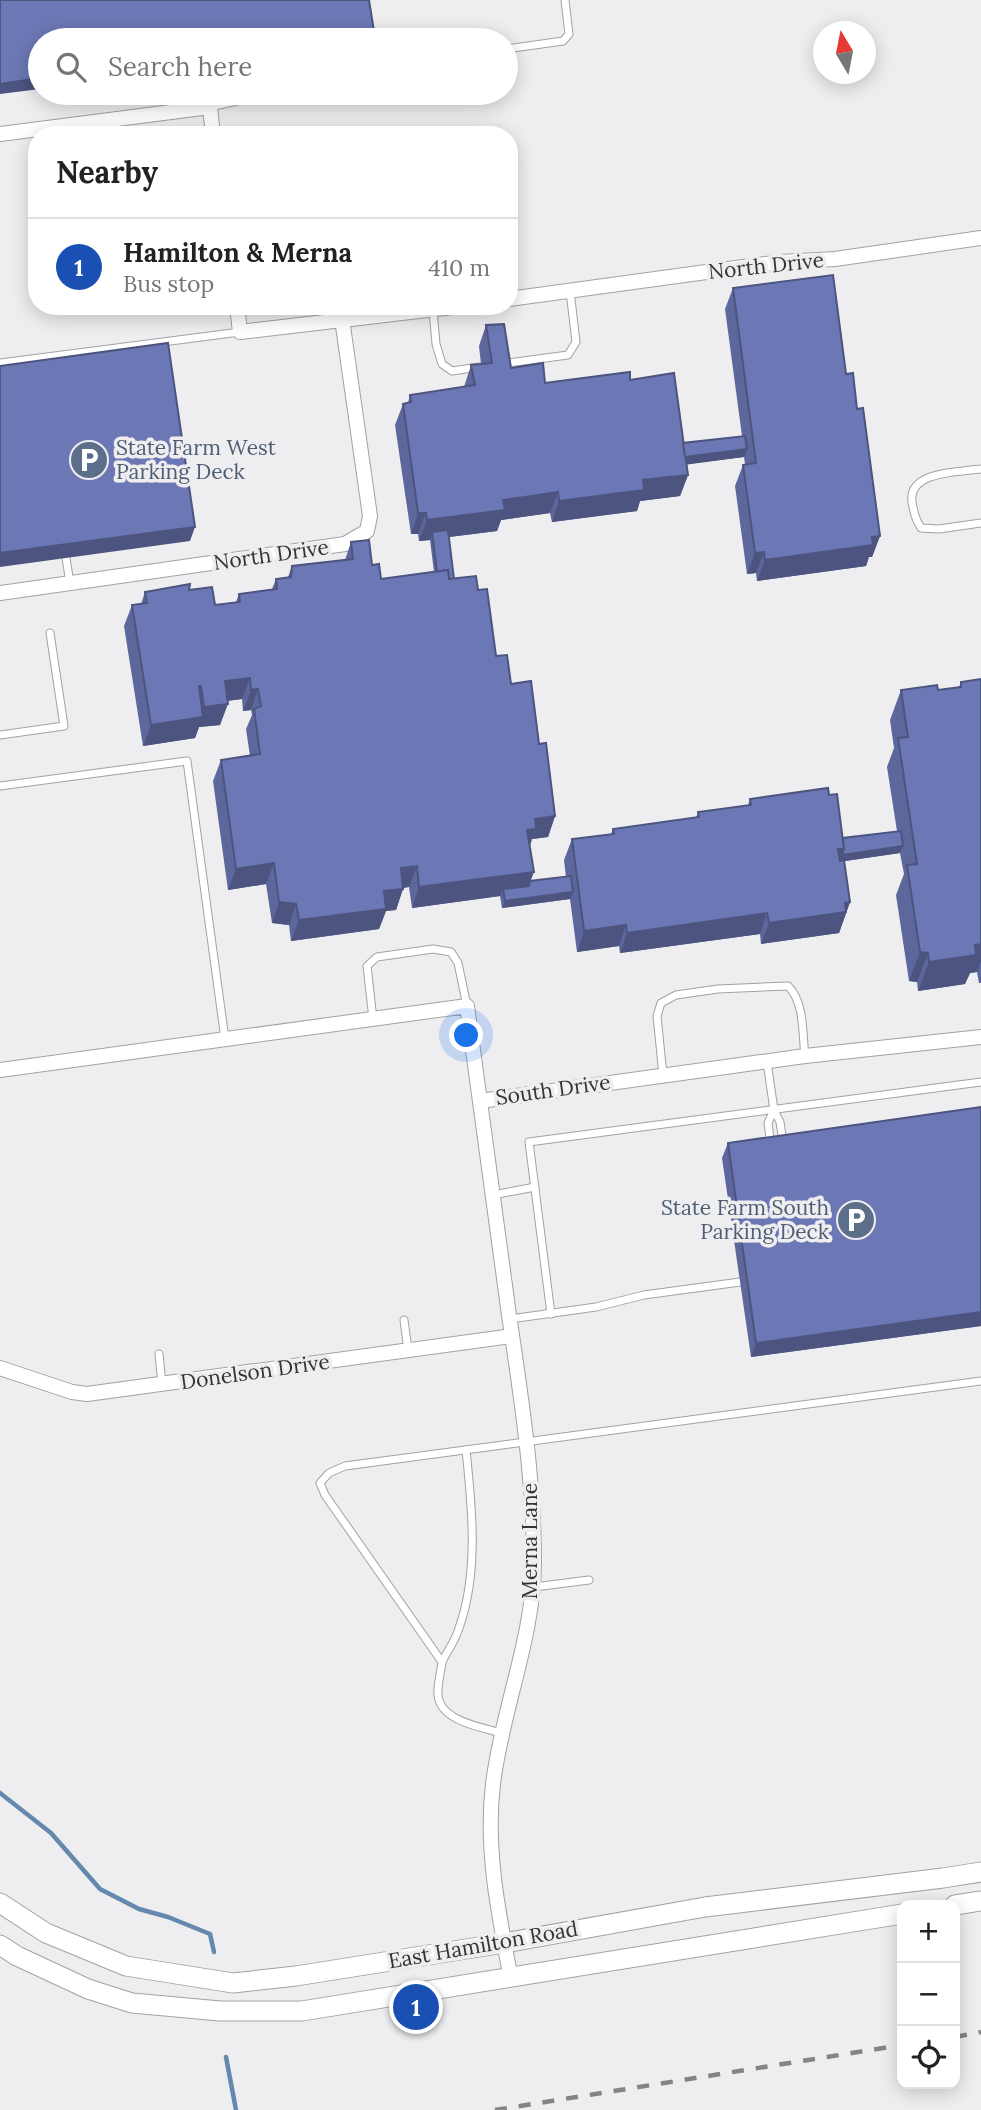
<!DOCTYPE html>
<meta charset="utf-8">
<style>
body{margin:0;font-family:Lora,serif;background:#f2f2f2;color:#222}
.controls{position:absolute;right:21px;bottom:21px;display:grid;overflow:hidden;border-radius:14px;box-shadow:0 4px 18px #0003}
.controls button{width:63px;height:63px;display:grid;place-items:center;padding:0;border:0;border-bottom:2px solid #e0e0e0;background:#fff;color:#222;font:35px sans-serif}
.compass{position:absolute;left:813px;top:21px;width:63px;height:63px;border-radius:50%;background:#fff;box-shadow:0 4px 18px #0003;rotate:350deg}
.you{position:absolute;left:467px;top:1036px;width:24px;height:24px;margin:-18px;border:5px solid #fff;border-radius:50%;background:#1a73e8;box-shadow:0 0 0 10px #1a73e833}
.badge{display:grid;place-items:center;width:46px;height:46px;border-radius:50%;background:#686632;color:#fff;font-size:23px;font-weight:700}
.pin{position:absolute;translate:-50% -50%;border:4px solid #fff;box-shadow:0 2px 7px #0006}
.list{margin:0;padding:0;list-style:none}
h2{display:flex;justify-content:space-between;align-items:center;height:91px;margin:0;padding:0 28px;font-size:30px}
h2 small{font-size:23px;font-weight:400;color:#767676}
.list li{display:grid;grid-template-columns:46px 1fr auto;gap:21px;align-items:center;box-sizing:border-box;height:98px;padding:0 28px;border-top:2px solid #e0e0e0}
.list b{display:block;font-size:26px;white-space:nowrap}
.list p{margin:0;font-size:23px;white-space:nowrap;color:#767676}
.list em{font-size:23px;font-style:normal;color:#767676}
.icon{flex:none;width:38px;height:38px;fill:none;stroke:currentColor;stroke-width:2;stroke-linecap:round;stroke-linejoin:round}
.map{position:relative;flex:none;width:981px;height:2110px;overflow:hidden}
.search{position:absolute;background:#fff;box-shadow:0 4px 18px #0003;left:28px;top:28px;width:490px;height:77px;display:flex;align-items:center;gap:18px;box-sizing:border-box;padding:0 24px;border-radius:38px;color:#767676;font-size:26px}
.panel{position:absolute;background:#fff;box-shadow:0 4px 18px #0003;left:28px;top:126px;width:490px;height:189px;border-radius:28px}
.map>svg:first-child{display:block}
</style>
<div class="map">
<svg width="981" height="2110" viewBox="0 0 981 2110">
<rect width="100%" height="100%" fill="#eeeef0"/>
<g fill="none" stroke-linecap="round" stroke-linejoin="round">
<g stroke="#6589ae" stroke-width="4.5">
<path d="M0,1793L51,1833L100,1889L139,1909L168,1917L210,1934L214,1952"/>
<path d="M226,2057L236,2110"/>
</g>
<defs>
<g id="lane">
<path d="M506,49L563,41L569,34L565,0"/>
<path d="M210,107L274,93"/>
<path d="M433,310L436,344L442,364L452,371L479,367"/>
<path d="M0,363L240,332"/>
<path d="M500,364L568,355L576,342L570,291"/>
<path d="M981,469C959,472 908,471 912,502C914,512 915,519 921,528L939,529L981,523"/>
<path d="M66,558L70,583"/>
<path d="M0,735L64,726L50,633"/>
<path d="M0,786L187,761L225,1039"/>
<path d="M373,1019L367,966L377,957L433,949L451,952L458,963L467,1006"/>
<path d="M767,1062L774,1110L780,1122L783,1142"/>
<path d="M663,1075L657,1016L661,1003L676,995L718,989L788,986C805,1003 802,1033 805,1056"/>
<path d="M771,1146L768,1123L774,1110"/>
<path d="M493,1195L535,1187"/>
<path d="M551,1314L529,1142L981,1082"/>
<path d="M510,1319L596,1307L644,1295L740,1282"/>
<path d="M404,1320L408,1350"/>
<path d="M159,1354L162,1385"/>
<path d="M534,1587L589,1580"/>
<path d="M442,1662C447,1651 456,1640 459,1628C479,1572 472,1507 466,1450"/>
<path d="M501,1733C481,1727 440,1721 438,1695C437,1685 441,1672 442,1662L325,1495L320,1483L329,1473L345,1466L981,1381"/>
</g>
<g id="street">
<path d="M0,134L210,107L213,135"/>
<path d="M509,299L780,262L835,259L981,238"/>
<path d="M237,306L240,332L461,306"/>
<path d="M0,593L345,544L367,531L370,516L342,319"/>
<path d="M0,1070L467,1006C481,1109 495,1212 509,1315C521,1396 534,1479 534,1562C534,1637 502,1709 493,1784C485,1849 499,1916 511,1979"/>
<path d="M480,1101L805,1056L981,1037"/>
<path d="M0,1368L72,1392L87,1394L512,1336"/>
</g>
<g id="secondary">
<path d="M0,1903L46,1933L126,1966L233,1983L296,1976L504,1943L705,1907L943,1878L981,1872"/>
<path d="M955,1905L981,1901"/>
<path d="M0,1945L17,1956L88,1989L132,2003L220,2011H302L902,1914"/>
</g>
</defs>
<use href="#lane" stroke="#a2a2a4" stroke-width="9"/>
<use href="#street" stroke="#a2a2a4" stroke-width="16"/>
<use href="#secondary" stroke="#a2a2a4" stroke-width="21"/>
<use href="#lane" stroke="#fff" stroke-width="7"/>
<use href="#street" stroke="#fff" stroke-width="14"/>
<use href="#secondary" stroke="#fff" stroke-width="19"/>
<g stroke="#838485" stroke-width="4.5" stroke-dasharray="12 12" stroke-linecap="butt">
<path d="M955,2037L981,2032"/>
<path d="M495,2110L902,2045"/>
</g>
</g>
<g fill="#5d679c">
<path d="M733,288L846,374L857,409L880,536L872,557H869L866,566L757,581L756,573L747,574L735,486L743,465L745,464L744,457L686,464L688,475L680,496L640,501L637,511L552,522L550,513L501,520L497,531L449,537L454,579L478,590L496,656L511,684L539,744L555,816L548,837L532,839L530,846V881L566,877L564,860L572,839L611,834L613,829L696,818L698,812L748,805L750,799L829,795L843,838L897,831L887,767L894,748L890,720L901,690H938L959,687L961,682L981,679V983H979L977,972L970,973L965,984L918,991L917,982L909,981L896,895L904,874L900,853L844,861L850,902L839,933L761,944L760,934L620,953L619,946L577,952L570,899L502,908L500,896L412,908L409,887L403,888L396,910L386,911L379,929L291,941L289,925L272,923L266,884L228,890L213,781L221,760L250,756L246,729L252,715L251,710L243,711L242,699L227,701L220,725L199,727L195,738L143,746L124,626L132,605L141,604L145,592L189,590L215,605L236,602L239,594L272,589L276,579L288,577L292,566L345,560L351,542L372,565L381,579L434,572L430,540L419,541L418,534H411L395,425L403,404L408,403L410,395L464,387L471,365L481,364L479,346L486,325L511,368L545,383L630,380L683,443L742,436L725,309Z"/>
<path d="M981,1107V1326L751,1357L722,1158L728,1143Z"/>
</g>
<g fill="#4c547f">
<path d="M375,37L373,40H345Z"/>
<path d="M40,78V89L0,94V84Z"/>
<path d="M747,449L744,457L676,466L679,458Z"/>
<path d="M688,475L680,496L640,501L637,511L552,522L559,501L643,480Z"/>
<path d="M558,492L550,513L501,520L497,531L433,539L432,532L430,540L419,541L427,520L503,500Z"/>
<path d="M418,513H426L418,534H411Z"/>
<path d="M195,527L190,541L0,567V553Z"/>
<path d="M880,536L872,557H869L866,566L757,581L765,560Z"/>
<path d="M764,552L756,573L747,574L755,553Z"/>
<path d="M250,678L242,699L217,702L225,681Z"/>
<path d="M258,689L251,710L243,711L251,690Z"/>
<path d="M228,704L220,725L199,727L195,738L143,746L151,725L200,718L204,707Z"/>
<path d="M555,816L548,837L532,839L528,850L527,830L535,819Z"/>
<path d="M903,846L900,853L839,862L838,849Z"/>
<path d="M274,863L266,884L228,890L236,869Z"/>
<path d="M417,866L409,887L393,889L401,868Z"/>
<path d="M534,872L526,893L503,889L500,896L412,908L419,887Z"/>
<path d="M403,889L396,910L386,911L379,929L291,941L299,920L384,891Z"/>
<path d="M573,892L570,899L502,908L505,901Z"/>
<path d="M279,902L296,904L289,925L272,923Z"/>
<path d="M850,902L839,933L761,944L769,923Z"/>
<path d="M767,913L760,934L620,953L627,933Z"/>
<path d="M626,925L619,946L577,952L584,931Z"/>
<path d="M981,944V961L977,972L970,973L965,984L918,991L929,962L975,945Z"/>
<path d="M920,952L928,953L917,982L909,981Z"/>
<path d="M981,1312V1326L751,1357L756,1343Z"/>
</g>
<g fill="#6c78b5" stroke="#4c547f" stroke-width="2">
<path d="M0,0H369L375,37L345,40H40V78L0,84Z"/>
<path d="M833,275L846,374L853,373L857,409L863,408L880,536L872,537L873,545L765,560L764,552L755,553L743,465L756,463L733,288Z"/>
<path d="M504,324L511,368L543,363L545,383L630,372V380L674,373L688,475L643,480L644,490L559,501L558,492L532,496L503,500L505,510L427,520L426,513H418L403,404L411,402L410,395L475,385L471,365L492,363L486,325Z"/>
<path d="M168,343L195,527L0,553V366Z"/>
<path d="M745,436L747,449L685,457L683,443Z"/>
<path d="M448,530L454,579H449L448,570L437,572L432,532Z"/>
<path d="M369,540L372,565L379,564L381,579L448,570L449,579L476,576L478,590L487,589L496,656L507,655L511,684L531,681L539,744L546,743L555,816L535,819L536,829L527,830L534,872L419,887L417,866L401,868L403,889L384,891L386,909L299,920L296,904L279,902L274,863L236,869L221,760L260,754L254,709L261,706L258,689L251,690L250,678L225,681L228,704L204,707L201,686H199L203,717L151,725L132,605L147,603L145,592L190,584L189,590L212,587L215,605L240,602L239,594L277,589L276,579L291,577L292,566L353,559L351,542Z"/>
<path d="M981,679V944L975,945L976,955L929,962L928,953L920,952L907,865L917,864L898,738L908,737L901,690L937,685L938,690L961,687V682Z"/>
<path d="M828,788L829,795L837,794L844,849H838L840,861L844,860L850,902L845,903L846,912L769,923L767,913L627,933L626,925L584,931L572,839L614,834L613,829L699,817L698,812L751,805L750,799Z"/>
<path d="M901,831L903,846L842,855L844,849L843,838Z"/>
<path d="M571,876L573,892L505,901L503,889L529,886L530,881Z"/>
<path d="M981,1107V1312L756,1343L728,1143Z"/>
</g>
<defs>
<symbol id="parking-disc" viewBox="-11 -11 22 22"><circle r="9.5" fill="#5c6f8a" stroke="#eeeef0"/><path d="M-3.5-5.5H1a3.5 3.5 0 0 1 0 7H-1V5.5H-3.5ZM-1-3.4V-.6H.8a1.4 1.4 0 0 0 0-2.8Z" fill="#fff"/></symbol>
</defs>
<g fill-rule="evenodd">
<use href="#parking-disc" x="67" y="438" width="44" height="44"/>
<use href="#parking-disc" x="834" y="1198" width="44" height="44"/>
</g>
<g text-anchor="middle" stroke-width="7" stroke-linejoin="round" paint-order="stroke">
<g font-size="21" fill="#333434" stroke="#eeeef0">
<text transform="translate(766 266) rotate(-6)" y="7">North Drive</text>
<text transform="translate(271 555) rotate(-8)" y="7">North Drive</text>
<text transform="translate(553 1090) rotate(-8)" y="7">South Drive</text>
<text transform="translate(255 1372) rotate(-8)" y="7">Donelson Drive</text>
<text transform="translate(530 1541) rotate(-90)" y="7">Merna Lane</text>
<text transform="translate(483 1945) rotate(-10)" y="7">East Hamilton Road</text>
</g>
<g font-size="21" fill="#4e5e75" stroke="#eeeef0" text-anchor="start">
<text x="116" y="455">State Farm West<tspan x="116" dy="24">Parking Deck</tspan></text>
<text x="829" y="1215" text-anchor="end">State Farm South<tspan x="829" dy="24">Parking Deck</tspan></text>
</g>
</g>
</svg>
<div class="controls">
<button>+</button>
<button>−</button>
<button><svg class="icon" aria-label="locate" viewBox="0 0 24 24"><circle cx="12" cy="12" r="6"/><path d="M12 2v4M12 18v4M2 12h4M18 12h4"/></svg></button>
</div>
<svg class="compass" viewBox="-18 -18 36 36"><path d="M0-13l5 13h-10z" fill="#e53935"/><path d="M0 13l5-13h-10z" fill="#767676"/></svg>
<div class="you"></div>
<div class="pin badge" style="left:416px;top:2007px;background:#1a4fb4">1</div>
<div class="search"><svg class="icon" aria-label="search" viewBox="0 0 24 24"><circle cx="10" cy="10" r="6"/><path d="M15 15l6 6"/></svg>Search here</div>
<section class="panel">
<h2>Nearby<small></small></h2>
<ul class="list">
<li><span class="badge" style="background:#1a4fb4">1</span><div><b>Hamilton &amp; Merna</b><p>Bus stop</p></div><em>410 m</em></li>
</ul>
</section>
</div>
